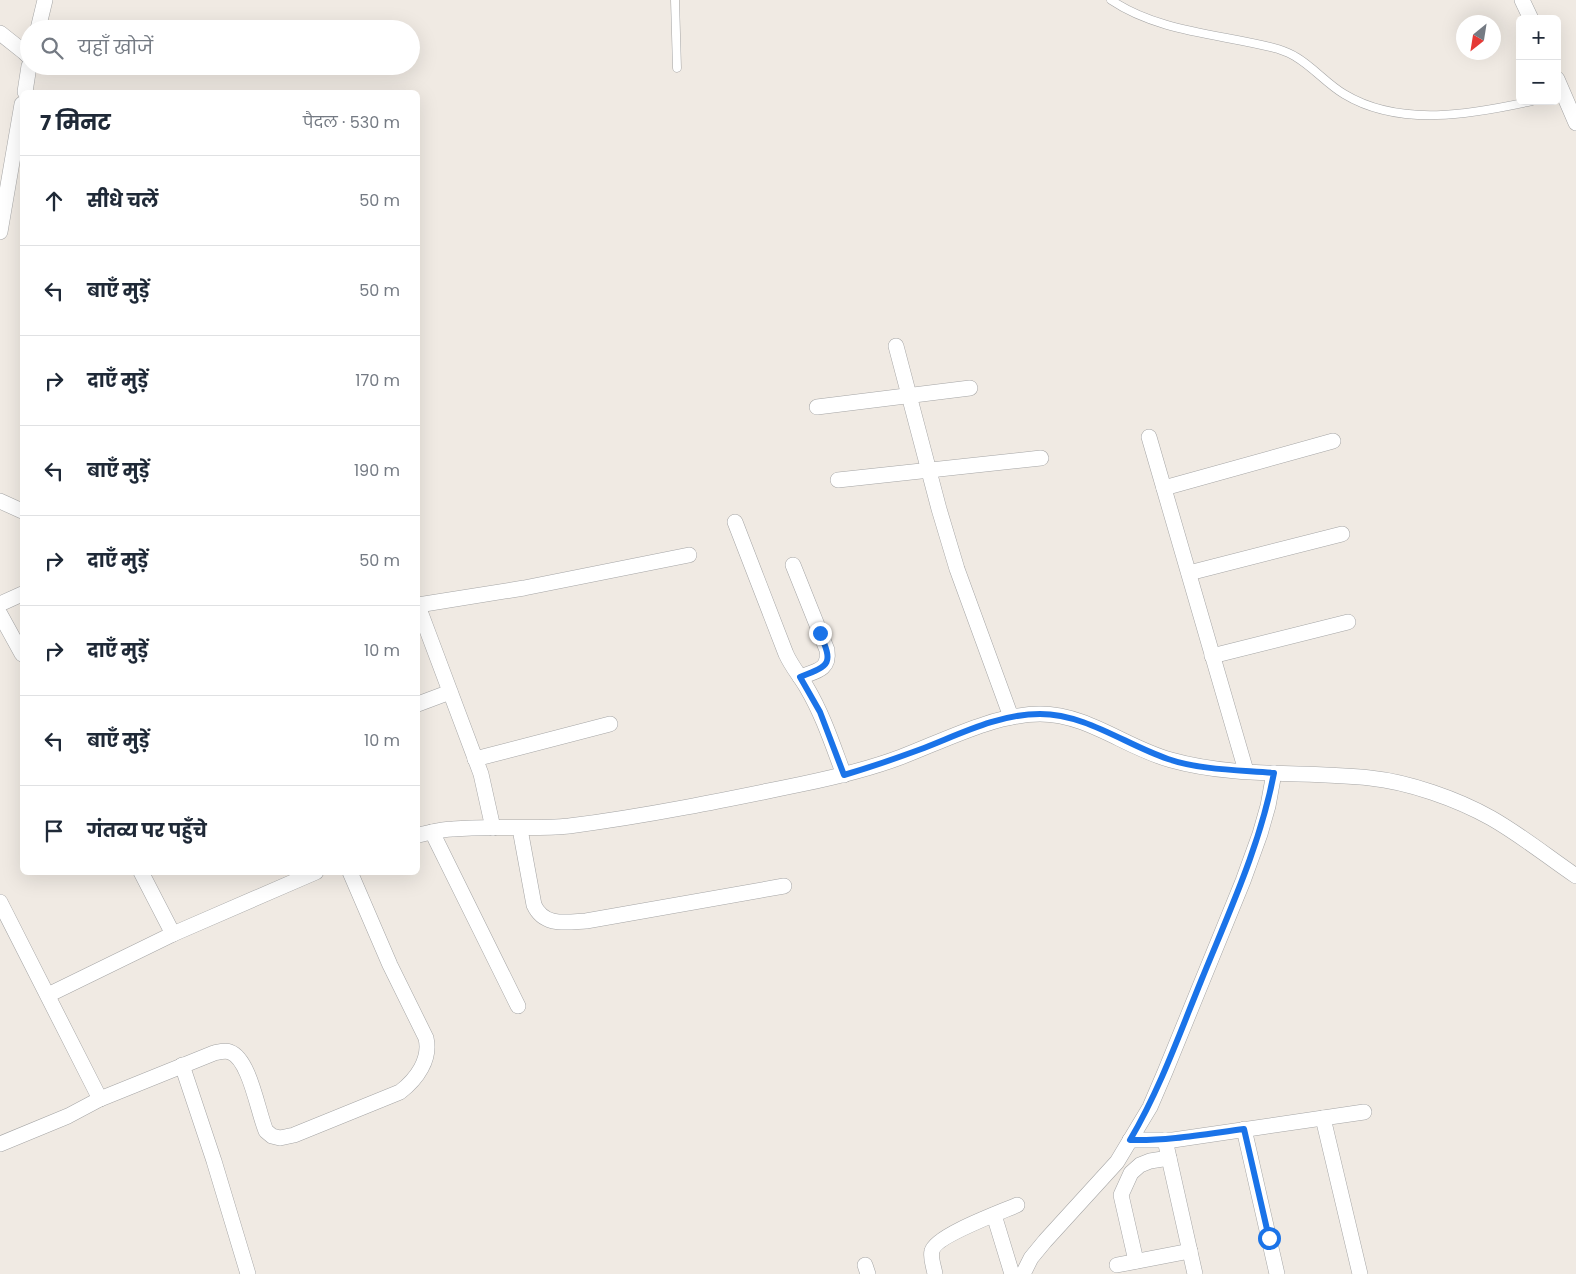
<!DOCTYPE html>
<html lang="hi">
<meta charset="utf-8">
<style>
body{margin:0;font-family:Poppins,"Noto Sans Devanagari",sans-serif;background:#f2f2f3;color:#1f2937}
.controls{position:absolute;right:15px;top:15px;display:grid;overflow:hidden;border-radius:8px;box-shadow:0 5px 20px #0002}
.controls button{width:45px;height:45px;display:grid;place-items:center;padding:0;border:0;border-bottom:1px solid #e0e1e3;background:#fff;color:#1f2937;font:25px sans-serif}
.compass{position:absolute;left:1456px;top:15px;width:45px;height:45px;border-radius:50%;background:#fff;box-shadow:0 5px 20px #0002;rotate:210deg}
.stop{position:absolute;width:15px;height:15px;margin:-11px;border:4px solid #1a73e8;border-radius:50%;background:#fff}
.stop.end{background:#1a73e8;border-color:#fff;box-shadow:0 1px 5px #0008}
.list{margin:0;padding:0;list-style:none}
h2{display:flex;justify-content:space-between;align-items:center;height:65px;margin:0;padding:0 20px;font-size:21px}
h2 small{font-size:16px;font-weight:400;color:#747a83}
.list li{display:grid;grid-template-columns:32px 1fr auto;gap:15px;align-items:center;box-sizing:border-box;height:90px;padding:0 20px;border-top:1px solid #e0e1e3}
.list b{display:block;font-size:19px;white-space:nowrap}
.list em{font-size:16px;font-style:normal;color:#747a83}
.icon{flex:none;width:28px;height:28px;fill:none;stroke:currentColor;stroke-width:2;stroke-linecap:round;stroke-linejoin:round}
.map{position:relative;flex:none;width:1576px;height:1274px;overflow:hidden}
.search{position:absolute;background:#fff;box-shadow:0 5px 20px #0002;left:20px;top:20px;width:400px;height:55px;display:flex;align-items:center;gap:12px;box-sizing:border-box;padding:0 18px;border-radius:28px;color:#747a83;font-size:19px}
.panel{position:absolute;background:#fff;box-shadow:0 5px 20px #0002;left:20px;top:90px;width:400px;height:785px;border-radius:8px}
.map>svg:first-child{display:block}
</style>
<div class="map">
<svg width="1576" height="1274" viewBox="0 0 1576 1274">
<rect width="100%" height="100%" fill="#f0eae3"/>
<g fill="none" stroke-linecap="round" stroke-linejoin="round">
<defs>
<g id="lane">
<path d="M675,0L677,68"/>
<path d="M1111,0C1160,33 1223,34 1278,49C1284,51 1290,53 1296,57C1313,67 1327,84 1344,94C1400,128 1473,114 1532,101"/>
</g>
<g id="street">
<path d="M1522,0L1531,19"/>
<path d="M38,29L45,0"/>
<path d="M0,33L24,52L29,57"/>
<path d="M1557,79L1576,123"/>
<path d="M25,92L29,66"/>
<path d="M0,232L22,104"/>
<path d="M896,346L939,509L957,569L1011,717"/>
<path d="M817,407L970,388"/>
<path d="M1149,437L1246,771"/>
<path d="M838,480L1041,458"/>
<path d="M1164,488L1333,441"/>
<path d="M0,501L22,511"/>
<path d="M735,522L786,654C792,667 800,676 807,688C823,715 833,746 844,775"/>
<path d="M793,565L827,650C830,670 816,671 800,677"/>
<path d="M1189,573L1342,534"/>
<path d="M0,604L22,594"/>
<path d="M418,605L524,588L689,555"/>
<path d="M418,606L481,774L493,828"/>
<path d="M0,614L22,654"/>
<path d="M1212,656L1348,622"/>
<path d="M418,704L450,692"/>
<path d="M475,759L610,724"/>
<path d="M520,829L534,905C544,927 566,922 586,921L784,886"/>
<path d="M432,832L518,1006"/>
<path d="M418,835C429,833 441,829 453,829C492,825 530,830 569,826C647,816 725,800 802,784C836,777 869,769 901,757C943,741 995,714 1040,714C1088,714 1126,748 1171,760C1235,778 1304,771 1370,778C1409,782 1457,799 1491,818C1521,835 1548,857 1576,876"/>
<path d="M141,872L173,934"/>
<path d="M0,902L100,1099"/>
<path d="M48,995L173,934L316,872"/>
<path d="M182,1065L214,1161L248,1274"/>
<path d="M1323,1118L1360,1274"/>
<path d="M1244,1129L1277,1274"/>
<path d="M1130,1140H1173L1364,1112"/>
<path d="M1165,1140L1195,1274"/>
<path d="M0,1144L68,1116L100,1099L214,1053C219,1052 225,1050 230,1052C250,1059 258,1113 266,1131L272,1136L280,1138L294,1135L400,1092C417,1079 431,1059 426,1038L390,965L350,872"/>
<path d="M994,1215L1012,1274"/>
<path d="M1136,1261L1121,1195L1131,1173L1140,1165L1150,1161L1169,1158"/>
<path d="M865,1265L868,1274"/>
<path d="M1117,1265L1190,1251"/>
<path d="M935,1274C934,1267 930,1258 932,1251C935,1236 1001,1212 1017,1205"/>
<path d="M1023,1274L1031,1258L1045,1241L1117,1162L1150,1107L1165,1072L1243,881L1260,834L1268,806L1274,773"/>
</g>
</defs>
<use href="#lane" stroke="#a5a5a5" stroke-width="9"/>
<use href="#street" stroke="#a5a5a5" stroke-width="16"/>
<use href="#lane" stroke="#fff" stroke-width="8"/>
<use href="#street" stroke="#fff" stroke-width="15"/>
</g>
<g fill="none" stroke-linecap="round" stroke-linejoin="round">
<path stroke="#1a73e8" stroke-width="6" d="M820,633C833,664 831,665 800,677L820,712L844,775C871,767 897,758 924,748C960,734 999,714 1040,714C1086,714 1126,745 1168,759C1200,770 1240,770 1274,773C1260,846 1229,912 1201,981C1179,1035 1160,1089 1130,1140C1169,1141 1206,1134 1244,1129L1269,1238"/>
</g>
</svg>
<div class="controls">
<button>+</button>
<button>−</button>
</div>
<svg class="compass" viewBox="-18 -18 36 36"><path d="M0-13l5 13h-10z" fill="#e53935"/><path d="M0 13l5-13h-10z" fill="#747a83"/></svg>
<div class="stop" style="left:1269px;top:1238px"></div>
<div class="stop end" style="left:820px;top:633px"></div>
<div class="search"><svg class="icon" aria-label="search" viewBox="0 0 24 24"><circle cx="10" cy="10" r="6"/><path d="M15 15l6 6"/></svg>यहाँ खोजें</div>
<section class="panel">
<h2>7 मिनट<small>पैदल · 530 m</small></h2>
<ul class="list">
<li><svg class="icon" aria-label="ahead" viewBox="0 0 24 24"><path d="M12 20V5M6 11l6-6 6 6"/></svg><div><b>सीधे चलें</b></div><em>50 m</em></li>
<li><svg class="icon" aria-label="left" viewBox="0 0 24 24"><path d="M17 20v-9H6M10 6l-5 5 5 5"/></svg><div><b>बाएँ मुड़ें</b></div><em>50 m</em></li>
<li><svg class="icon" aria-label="right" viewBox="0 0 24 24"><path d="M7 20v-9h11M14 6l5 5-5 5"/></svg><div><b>दाएँ मुड़ें</b></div><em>170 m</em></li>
<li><svg class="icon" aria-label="left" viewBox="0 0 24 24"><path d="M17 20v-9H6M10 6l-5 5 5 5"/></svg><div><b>बाएँ मुड़ें</b></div><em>190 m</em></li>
<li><svg class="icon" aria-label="right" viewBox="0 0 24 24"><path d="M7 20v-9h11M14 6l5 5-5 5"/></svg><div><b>दाएँ मुड़ें</b></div><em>50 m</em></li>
<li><svg class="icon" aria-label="right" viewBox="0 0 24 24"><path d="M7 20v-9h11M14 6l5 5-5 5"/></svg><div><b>दाएँ मुड़ें</b></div><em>10 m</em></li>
<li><svg class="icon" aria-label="left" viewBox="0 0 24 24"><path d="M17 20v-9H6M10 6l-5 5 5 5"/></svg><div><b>बाएँ मुड़ें</b></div><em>10 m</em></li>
<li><svg class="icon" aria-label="arrive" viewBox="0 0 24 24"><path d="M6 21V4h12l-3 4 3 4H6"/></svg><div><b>गंतव्य पर पहुँचे</b></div></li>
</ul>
</section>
</div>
